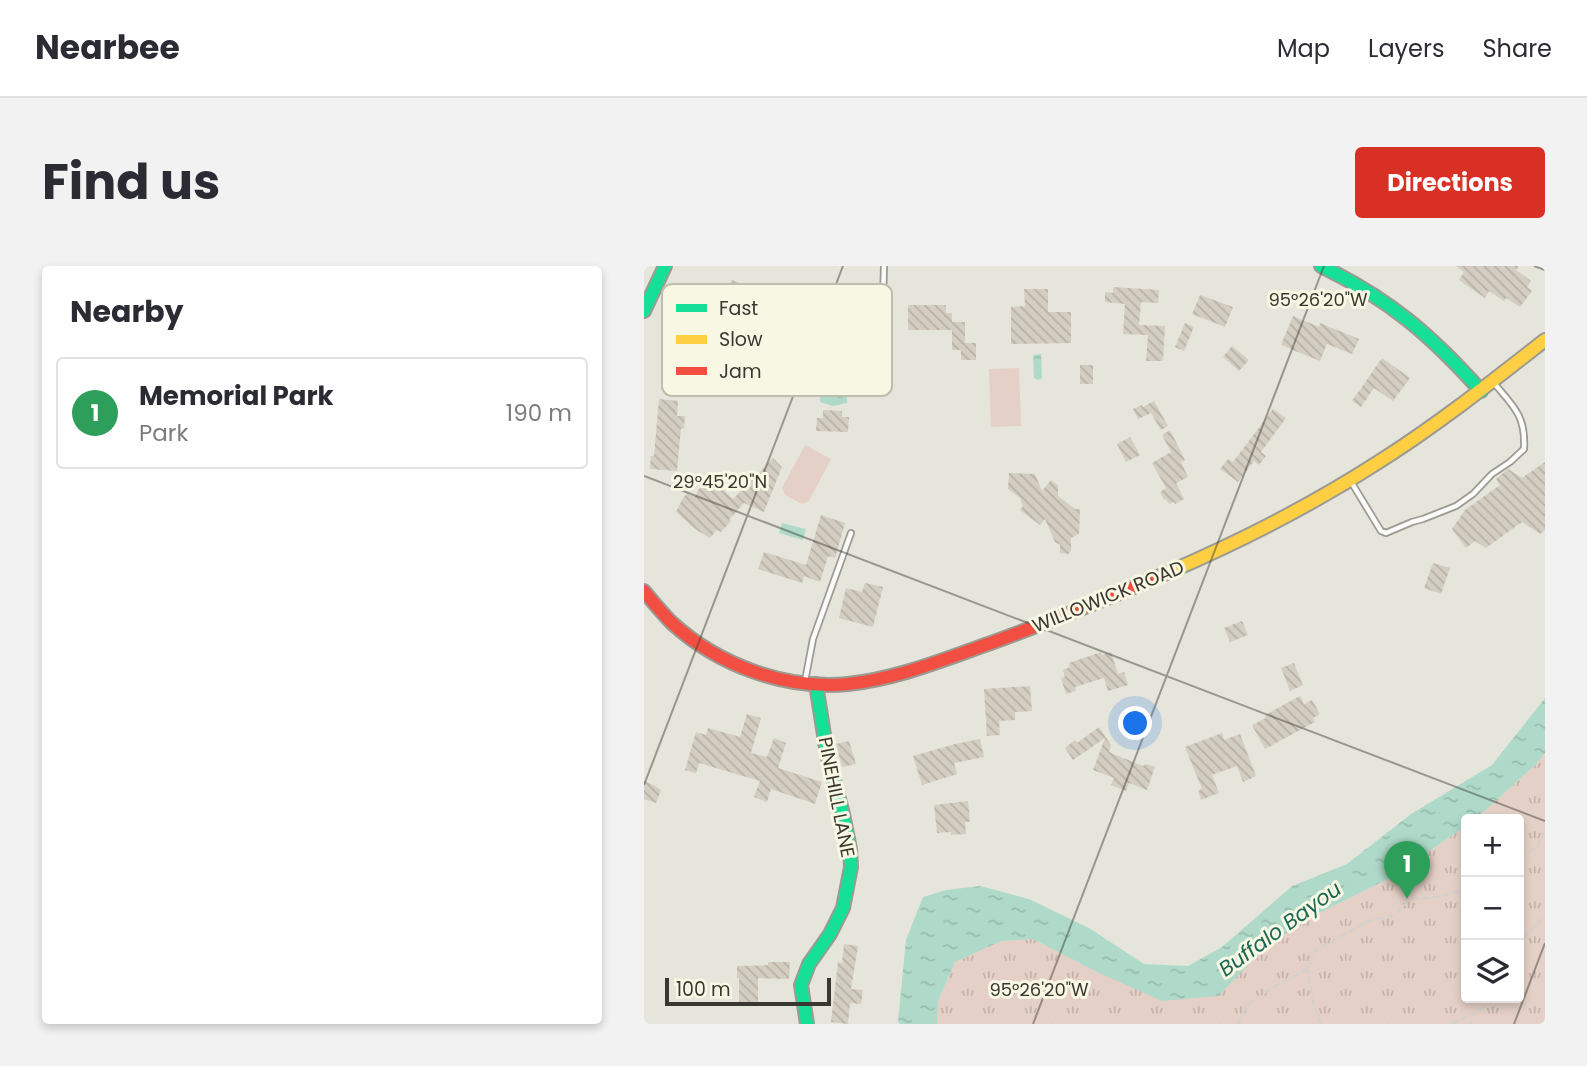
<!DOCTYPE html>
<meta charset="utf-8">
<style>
body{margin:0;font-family:Poppins,sans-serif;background:#f2f2f3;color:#2b2b33}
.controls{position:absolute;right:21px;bottom:21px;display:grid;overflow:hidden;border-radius:7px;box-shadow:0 4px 10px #0003}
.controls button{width:63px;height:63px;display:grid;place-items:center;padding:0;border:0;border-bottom:2px solid #e1e1e2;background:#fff;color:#2b2b33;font:35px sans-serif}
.scale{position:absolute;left:21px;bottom:18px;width:166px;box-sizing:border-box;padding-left:7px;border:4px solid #383830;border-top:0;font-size:19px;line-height:24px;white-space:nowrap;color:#383830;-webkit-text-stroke:5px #f8f7e4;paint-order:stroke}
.you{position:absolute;left:492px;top:458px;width:24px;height:24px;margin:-18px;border:5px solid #fff;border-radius:50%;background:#1a73e8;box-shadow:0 0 0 10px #1a73e833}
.badge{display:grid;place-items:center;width:46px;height:46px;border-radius:50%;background:#d93025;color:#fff;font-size:23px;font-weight:700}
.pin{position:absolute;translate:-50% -58px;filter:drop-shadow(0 2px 4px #0008)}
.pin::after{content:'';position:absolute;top:37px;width:24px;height:21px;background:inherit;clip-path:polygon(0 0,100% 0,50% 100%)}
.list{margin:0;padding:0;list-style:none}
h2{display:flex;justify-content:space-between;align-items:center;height:91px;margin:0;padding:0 28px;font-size:30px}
h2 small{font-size:23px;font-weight:400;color:#7c7c81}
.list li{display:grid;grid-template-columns:46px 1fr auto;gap:21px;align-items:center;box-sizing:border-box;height:112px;margin:0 14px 14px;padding:0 14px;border:2px solid #e1e1e2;border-radius:7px}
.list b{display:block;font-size:26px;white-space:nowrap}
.list p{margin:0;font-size:23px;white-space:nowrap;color:#7c7c81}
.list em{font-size:23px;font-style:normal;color:#7c7c81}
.icon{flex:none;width:38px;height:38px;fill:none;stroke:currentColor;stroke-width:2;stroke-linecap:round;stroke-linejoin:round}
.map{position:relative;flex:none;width:901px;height:758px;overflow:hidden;border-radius:7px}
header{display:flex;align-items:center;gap:42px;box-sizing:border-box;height:98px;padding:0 35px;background:#fff;border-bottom:2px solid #e1e1e2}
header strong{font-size:33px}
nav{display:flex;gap:38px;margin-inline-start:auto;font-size:24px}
.intro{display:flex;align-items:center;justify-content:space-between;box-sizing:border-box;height:168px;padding:0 42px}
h1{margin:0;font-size:49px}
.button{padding:18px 32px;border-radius:7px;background:#d93025;color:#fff;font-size:24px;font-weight:700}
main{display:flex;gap:42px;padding:0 42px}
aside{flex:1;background:#fff;border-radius:7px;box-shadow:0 4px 10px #0003}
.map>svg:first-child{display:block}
</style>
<header>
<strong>Nearbee</strong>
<nav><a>Map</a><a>Layers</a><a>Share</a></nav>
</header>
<div class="intro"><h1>Find us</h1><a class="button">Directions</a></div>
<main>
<aside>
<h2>Nearby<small></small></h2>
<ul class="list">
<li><span class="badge" style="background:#2e9e5b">1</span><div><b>Memorial Park</b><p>Park</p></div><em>190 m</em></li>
</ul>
</aside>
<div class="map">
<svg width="901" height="758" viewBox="0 0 901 758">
<defs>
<pattern id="park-tufts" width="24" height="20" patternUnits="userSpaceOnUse" patternTransform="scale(1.75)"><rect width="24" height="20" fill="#e4d0c6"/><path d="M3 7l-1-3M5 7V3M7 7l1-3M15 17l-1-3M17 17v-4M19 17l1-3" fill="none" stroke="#c4b3aa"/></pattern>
<pattern id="water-ripples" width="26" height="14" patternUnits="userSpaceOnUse" patternTransform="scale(1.75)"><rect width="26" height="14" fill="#afdac9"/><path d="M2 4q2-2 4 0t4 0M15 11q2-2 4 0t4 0" fill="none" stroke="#97bcad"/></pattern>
<pattern id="building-back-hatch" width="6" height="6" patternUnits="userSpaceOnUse" patternTransform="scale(1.75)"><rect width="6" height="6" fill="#d4cdc1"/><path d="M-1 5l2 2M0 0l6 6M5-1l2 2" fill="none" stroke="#b7b1a6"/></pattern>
</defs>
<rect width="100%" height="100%" fill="#e6e5db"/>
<path fill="url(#park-tufts)" d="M901,487V758H293L294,735L311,696L357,675L389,673L453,706L573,730L622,681L661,654L746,612L822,560V732H875V553H832L892,498Z"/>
<g fill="#e4d0c6">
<path d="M375,102L377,160L347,161L345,103Z"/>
<path d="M161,179L187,193L165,235L158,238L141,229L138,222Z"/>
</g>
<g fill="url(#water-ripples)">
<path d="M397,88L398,112L394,114L390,112L389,89Z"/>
<path d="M184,126L194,127L203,130V137L189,140L176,136V129Z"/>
<path d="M138,257L162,263L159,274L135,267Z"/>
<path d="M901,432V487L892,498L832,553H822V560L746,612L661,654L622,681L574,730L518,735L453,706L389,673L357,675L311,696L294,735L293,758H256L254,755L262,674L279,631L302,624L336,620L385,633L445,662L500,698L544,700L578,681L648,620L703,598L767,548L848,499Z"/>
</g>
<g fill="url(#building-back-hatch)">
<path d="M812,0H875L872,4L887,15L883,21L888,25L876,41L862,32L860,35L845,25L841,32L815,14L820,6Z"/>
<path d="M88,14L107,22L88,66L111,77L106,89L81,78L77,86L60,79Z"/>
<path d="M469,21L515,24L514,37L497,36L495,59L521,60L519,95H502L504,69L479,68L481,38L461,36V26L469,27Z"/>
<path d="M380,23H404V46H427V77L367,78V41L381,40Z"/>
<path d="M556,29L589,41L581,61L548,48Z"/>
<path d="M264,39H302V47H308V64H264Z"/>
<path d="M649,50L675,61L676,57L715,73L708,88L683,78L676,95L637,79Z"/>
<path d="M308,56H321V77H332V94H317V84H308Z"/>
<path d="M541,57L550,61L540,85L531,81Z"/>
<path d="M588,80L605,94L595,105L579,91Z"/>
<path d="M738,92L766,112L749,135L730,122L717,141L708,135Z"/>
<rect x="436" y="99" width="13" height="19"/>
<path d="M15,133L34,135L33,150H41L40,163L37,162L33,205L6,203L7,190H10Z"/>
<path d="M510,135L524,160L517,164L507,147L494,153L489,143L498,139L499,141Z"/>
<path d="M629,143L642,152L617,186L622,190L615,199L610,195L594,216L576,203L584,193L589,196Z"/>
<path d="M179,144L198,145V151H205L204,166L172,165L173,152H179Z"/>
<path d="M526,164L541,194L537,196L544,211L532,217L540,233L531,238L530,236L525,238L522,233L520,234L516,226L522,222L508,197L527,186L518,169Z"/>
<path d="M486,171L496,189L482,196L473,178Z"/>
<path d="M129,192L138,201L120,246L100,237L85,254L87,255L77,266L73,264L66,272L51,263L32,246L38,234L43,227L51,231L54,224L66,212L89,233Z"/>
<path d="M901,196V264L896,268L878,256L842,282L831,275L822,282L808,263L821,244L856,219L852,213L864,203L878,212Z"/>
<path d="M365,207L391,208L398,225L407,214L414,219V230L431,243H436L435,268L427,272V285L425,288L416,287V279L411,276L401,253L396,259L376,244L379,240L376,232L364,223Z"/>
<path d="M177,249L201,257L191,292L184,290L176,316L160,310L158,317L114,303L120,286L162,299Z"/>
<path d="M789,297L806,302L797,328L780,322Z"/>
<path d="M221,317L239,321L229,361L195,352L202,322L218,326Z"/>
<path d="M598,355L604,369L586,376L580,362Z"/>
<path d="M457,386L458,389L467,386L474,408L480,406L484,419L464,425L460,412L431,421L432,425L422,428L417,412L421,411L419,404L426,401L425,397Z"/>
<path d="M650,397L659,419L646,425L637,402Z"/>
<path d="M386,420L388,445L371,446V454L355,455L356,469L343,470L340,423Z"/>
<path d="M656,430L660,438L668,434L676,448L669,452L671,456L621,483L608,459L622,452L621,449Z"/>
<path d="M103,448L117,452L107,487L123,491L130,472L142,477L134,502L178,516L171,538L127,523L123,536L110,531L116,515L55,497L52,507L41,504L52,466L62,469L64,462L96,471Z"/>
<path d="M455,461L467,479L465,486L499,500L502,498L511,501L503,524L485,517L482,525L467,519L470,512L449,504L461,472L429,494L421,482L431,474L433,477Z"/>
<path d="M578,467L580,474L596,468L612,510L599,516L593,500L568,509L575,527L557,534L554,525L558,523L541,481Z"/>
<path d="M336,473L340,491L310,497L313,508L278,519L269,490L311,478Z"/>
<path d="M205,475L212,498L198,501L192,478Z"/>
<path d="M0,515L9,519L17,524L12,537L0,533Z"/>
<path d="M324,535L326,556H321L322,568L307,569V566L293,567L290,539Z"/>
<path d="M200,678L214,680L207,723L219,724L217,738L206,737L204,758L187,756L194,696L198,697Z"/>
<path d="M124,696H146L145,713L114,712V739H95V712H93V700L124,699Z"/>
</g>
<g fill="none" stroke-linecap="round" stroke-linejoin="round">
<defs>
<g id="lane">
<path d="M239,32L240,0"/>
<path d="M706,214L737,265L742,267L768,256L779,253L812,240L829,228L848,208L866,196L880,183C882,149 869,140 849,116"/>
<path d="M161,415L169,373L207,267"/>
</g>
<g id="fast">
<path d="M677,0C745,33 787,69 837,125"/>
<path d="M0,45L21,0"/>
<path d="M163,758L157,719L165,698L186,668L199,642L207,601L206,583L199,548L183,488L172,418"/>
</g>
<path id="slow" d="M525,306C597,275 666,240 733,197C792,160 846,117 901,74"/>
<path id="jam" d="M0,325C9,336 18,347 28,357C74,399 141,424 204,418C253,413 301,393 347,377C407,355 466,332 525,306"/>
</defs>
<use href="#lane" stroke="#9b9a93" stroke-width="8"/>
<use href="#fast" stroke="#9b9a93" stroke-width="16"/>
<use href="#slow" stroke="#9b9a93" stroke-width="16"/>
<use href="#jam" stroke="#9b9a93" stroke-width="16"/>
<g stroke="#d2d1cf" stroke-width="2" stroke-dasharray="7 3.5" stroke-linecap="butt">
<path d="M875,586L883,588L894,580L901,564"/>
<path d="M875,683L882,670L901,649"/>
<path d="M594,758L603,739L629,721L662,704"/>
<path d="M677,758L670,741L663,704L671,684L727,654L750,650L766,633C785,632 805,631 822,621"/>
<path d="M807,758L837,744L850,732"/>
</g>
<use href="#lane" stroke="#fbfbfa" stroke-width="4.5"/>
<use href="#fast" stroke="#16e098" stroke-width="12"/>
<use href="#slow" stroke="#ffcf43" stroke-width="12"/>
<use href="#jam" stroke="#f24e42" stroke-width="12"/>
</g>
<path fill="none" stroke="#383830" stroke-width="2" stroke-opacity="0.45" d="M890,0L901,4M0,210L901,555M0,519L199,0M389,758L680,0M870,758L901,677"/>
<g text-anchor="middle" stroke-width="6" stroke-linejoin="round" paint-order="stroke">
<g font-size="19" fill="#383830" stroke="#f8f7e4">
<text transform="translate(464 330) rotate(-22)" y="7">WILLOWICK ROAD</text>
<text transform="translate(193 531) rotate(79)" y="7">PINEHILL LANE</text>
</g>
<g font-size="21" font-style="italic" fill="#196652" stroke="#f8f7e4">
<text transform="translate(636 663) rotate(-36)" y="7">Buffalo Bayou</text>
</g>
</g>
<rect x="18" y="18" width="230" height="112" rx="10" fill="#f8f7e4" stroke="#bebeae" stroke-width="2"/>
<rect x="32" y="38" width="31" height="8" fill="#16e098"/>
<rect x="32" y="69" width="31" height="9" fill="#ffcf43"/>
<rect x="32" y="101" width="31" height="8" fill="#f24e42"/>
<g font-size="19" fill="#383830">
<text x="75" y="49">Fast</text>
<text x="75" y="80">Slow</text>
<text x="75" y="112">Jam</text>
</g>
<g font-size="18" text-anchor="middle" fill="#383830" stroke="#f8f7e4" stroke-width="6" stroke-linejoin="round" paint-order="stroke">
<text x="674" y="40">95°26'20"W</text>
<text x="76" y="222">29°45'20"N</text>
<text x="395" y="730">95°26'20"W</text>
</g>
</svg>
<div class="controls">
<button>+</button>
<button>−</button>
<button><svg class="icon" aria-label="layers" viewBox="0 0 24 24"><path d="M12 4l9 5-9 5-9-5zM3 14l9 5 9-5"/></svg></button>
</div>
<div class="scale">100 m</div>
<div class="you"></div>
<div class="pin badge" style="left:763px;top:633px;background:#2e9e5b">1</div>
</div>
</main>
